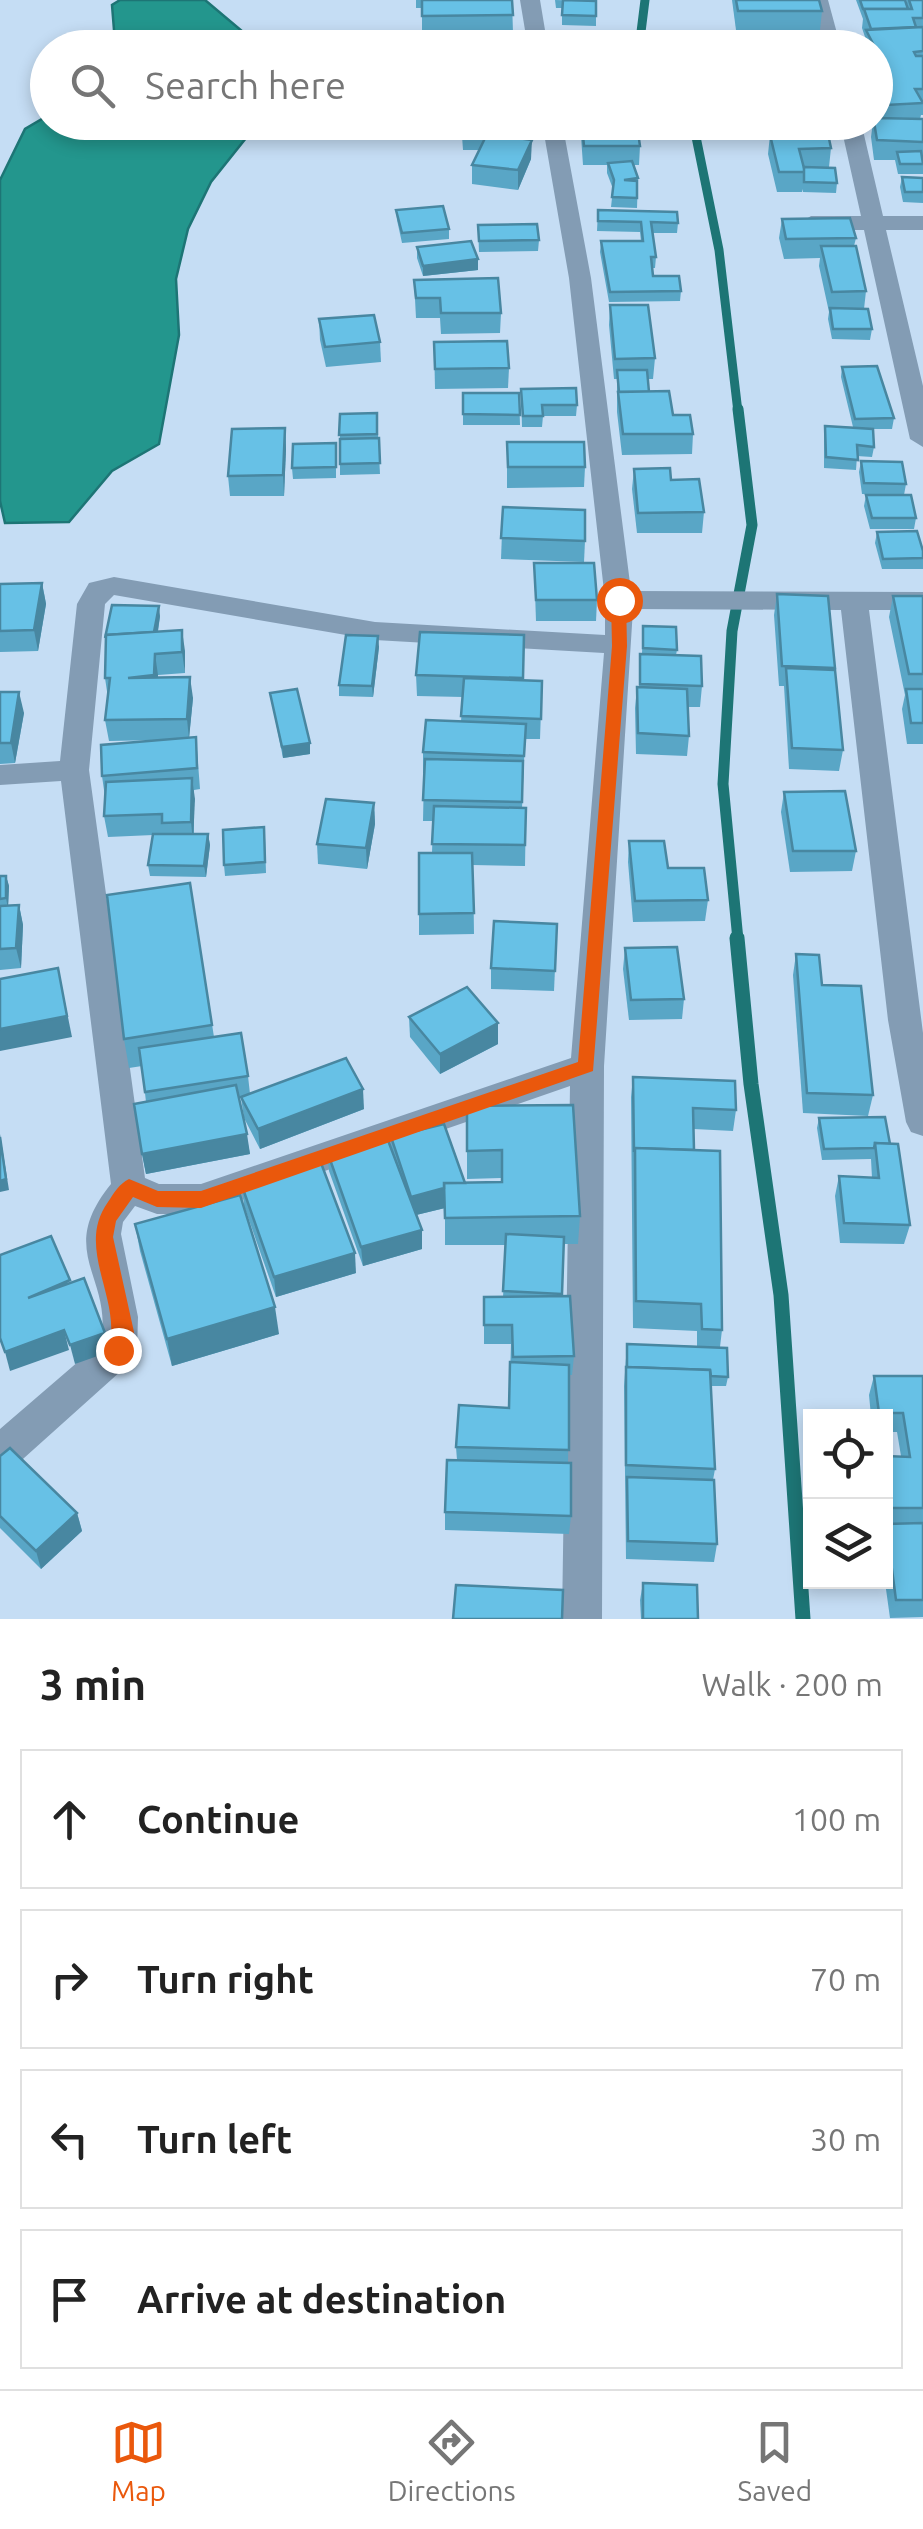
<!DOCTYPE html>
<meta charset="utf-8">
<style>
body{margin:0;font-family:Ubuntu,sans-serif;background:#f6f6f6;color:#222}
.controls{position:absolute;right:30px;bottom:30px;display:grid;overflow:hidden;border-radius:0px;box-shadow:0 5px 15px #0003}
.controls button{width:90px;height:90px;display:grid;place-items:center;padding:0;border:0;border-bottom:2px solid #e0e0e0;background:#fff;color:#222;font:50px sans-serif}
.stop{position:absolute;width:30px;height:30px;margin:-22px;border:8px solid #ea580c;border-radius:50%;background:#fff}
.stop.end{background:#ea580c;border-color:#fff;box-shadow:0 2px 10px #0008}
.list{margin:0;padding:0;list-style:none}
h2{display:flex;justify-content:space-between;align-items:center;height:130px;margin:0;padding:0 40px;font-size:42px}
h2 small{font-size:32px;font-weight:400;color:#767676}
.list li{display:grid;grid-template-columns:65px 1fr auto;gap:30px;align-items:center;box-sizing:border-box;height:140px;margin:0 20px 20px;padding:0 20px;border:2px solid #e0e0e0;border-radius:0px}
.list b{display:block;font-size:38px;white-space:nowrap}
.list em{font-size:32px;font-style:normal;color:#767676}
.icon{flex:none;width:55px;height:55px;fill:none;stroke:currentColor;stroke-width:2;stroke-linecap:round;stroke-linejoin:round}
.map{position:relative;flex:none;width:923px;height:1619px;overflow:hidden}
.search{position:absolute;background:#fff;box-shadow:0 5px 15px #0003;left:30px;right:30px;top:30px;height:110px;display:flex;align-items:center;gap:25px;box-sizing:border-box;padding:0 35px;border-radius:55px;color:#767676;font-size:38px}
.sheet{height:770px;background:#fff}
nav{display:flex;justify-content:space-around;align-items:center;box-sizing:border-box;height:140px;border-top:2px solid #e0e0e0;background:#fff;font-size:28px;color:#767676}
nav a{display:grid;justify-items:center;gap:5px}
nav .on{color:#ea580c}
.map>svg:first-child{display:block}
</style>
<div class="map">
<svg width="923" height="1619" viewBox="0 0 923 1619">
<rect width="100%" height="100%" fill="#c5ddf4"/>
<g fill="#23968d" stroke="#1d7575" stroke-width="2.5">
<path d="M120,0H205L261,47H108L114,30L112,5Z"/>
<path d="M47,116L48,122L258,123L211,182L188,229L176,279L179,335L159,444L112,471L69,522L5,523L0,501V180L25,129Z"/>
</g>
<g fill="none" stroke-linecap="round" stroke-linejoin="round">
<g stroke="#1d7575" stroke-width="9">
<path d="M645,0L641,32L655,48"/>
<path d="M693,122L719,250L738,412"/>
</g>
<path stroke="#1d7575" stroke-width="11" d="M738,940L723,784L732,631L752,525L738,409"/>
<path stroke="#1d7575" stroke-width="15" d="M737,938L751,1084L781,1295L803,1619"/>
<g fill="#839cb4" fill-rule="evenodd">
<path d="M520,0H540L548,48H528Z"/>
<path d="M808,0H828L841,48H821Z"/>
<path d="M542,122H562L591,278L631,591L923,592V610H869L923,1033V1136L911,1132L906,1122L888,1020L841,610L633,609L604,1066L602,1619H562L570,1086L201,1214H157L135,1206L123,1222L121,1234L138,1317L137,1350L131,1362L14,1467L0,1472V1429L101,1342C113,1276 55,1253 111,1184L61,781L0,785V765L60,761L77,604L89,583L114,577L375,622L605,635V600L569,278ZM114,595L375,640L604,653L571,1058L201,1184H159L145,1178L89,770L105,604Z"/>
<path d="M840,122H861L883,216H923V230H886L923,386V447L910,439L864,230H811L800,223L811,216H861Z"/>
</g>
</g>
<g fill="#59a6c6">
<path d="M416,0H512L513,33L422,34V8H416Z"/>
<path d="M555,0L596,1V26L562,25V8H556Z"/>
<path d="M732,0H819L822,11L820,30H736Z"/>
<path d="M856,0H905L908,7L906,0H923V115H921L920,119H923V174H898L895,160H874L871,137L873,122H876V48H863L865,37L862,28L863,19Z"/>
<path d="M461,122H510L511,137L531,159L518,190L472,184V165L480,150H463Z"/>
<path d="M580,122H631L640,146L639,165H634L638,178L637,208L611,207L613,189L607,173V165H583Z"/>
<path d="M789,122H839V125L789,126Z"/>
<path d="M770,135L831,148L829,167L837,183L836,193L803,192V189L802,192H777L768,154Z"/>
<path d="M902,177L923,178V203L903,202L900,187Z"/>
<path d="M396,210L449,229V239L402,243L397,220Z"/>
<path d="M598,210L678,223L677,233H652L656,257L655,268H652L653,276L681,291L680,301L609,302L600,252L601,241H641L640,232L597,231Z"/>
<path d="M782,219L856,238L854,246L866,291L864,309L872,329L870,340L832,339L828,319L829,312L819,266L820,258L784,259L779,238Z"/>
<path d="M478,225L539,240L538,251L479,252Z"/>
<path d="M417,247L478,270L423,276L417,258Z"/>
<path d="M414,280L501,313L500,333L441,334L440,318H416Z"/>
<path d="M610,305L655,358L653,379H648L649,392L693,434L692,454L622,455L617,412V379H614L609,325Z"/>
<path d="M319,319L380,342L381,362L326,367L320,340Z"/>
<path d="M434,342L509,368L508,388L435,389Z"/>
<path d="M842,367L894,418L892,429H873L874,447L872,457L857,456L856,470L824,468V436L825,426L853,427L841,377Z"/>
<path d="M521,389L577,405L576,416H543L542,427H522Z"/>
<path d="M463,393H519L520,425H463Z"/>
<path d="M377,413L380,474L340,475V414Z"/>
<path d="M285,428L286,449L284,496H230L228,476Z"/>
<path d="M507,442L585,467L584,487L507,488Z"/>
<path d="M336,443V478L293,479L292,468Z"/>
<path d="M861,461L906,484L904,495L916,518L914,529H870L864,506L866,495H895L862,494L859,472Z"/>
<path d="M634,469L671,480L704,512L702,533H637L632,489Z"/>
<path d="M503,507L585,541L584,562L501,559Z"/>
<path d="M877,532L923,551V569H882L875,543Z"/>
<path d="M534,563L597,600L596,621H536Z"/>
<path d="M42,583L46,604L38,651L0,652V584Z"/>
<path d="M777,594L835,668L843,750L839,771L789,769L784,686H779L774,615Z"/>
<path d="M893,596H923V744H907L902,709L905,695L889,617Z"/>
<path d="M160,616L158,632L182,630L185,673L158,675V678L193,698L189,737H196L200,789L194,790V834H208L210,845L206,877L150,876L148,865L153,835L108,837L104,816L105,797L102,776L160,740L109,741L105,720L108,698L105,678Z"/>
<path d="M643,626L677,650L676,655L702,686L700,707H688L689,736L687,756L636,754L635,708L637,687H639L640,654H642Z"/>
<path d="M524,635L523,680L542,681L540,739H525L522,808H526L525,866L473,865L474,934L419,935V853H432L433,821H423L424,773H423V752L461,721L463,697L417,696L416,675Z"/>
<path d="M379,647L373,697L339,696V685Z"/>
<path d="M0,692L24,713L15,763L0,764Z"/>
<path d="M270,693L310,743V754L283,758Z"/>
<path d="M784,792L856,851L852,871L790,872L781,812Z"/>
<path d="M374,803L375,824L367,869L318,864L317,844Z"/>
<path d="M265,838L266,873L225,876L224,865Z"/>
<path d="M629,841L668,868L708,900L705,921L633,922L628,862Z"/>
<path d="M0,876H6L9,886L8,906L19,905L23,925L21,968L0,970Z"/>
<path d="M190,883L214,1037L248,1076L250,1094L364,1109L260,1149L244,1118L241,1098H239L250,1154L146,1174L142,1154L146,1102L142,1066L129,1068L124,1039Z"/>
<path d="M557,924L554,991L491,989V968Z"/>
<path d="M625,948L684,999L682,1019L629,1020L623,969Z"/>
<path d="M796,954L822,985L873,1095L868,1116L803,1113L793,975Z"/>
<path d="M409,1017L498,1044L440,1074L410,1037Z"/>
<path d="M633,1077L736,1110L733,1131L694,1129V1150L722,1330L720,1347L728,1377L726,1386H711L715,1469L713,1480L717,1544L714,1562L626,1559L624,1386L627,1344L697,1346V1331L633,1328L631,1097Z"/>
<path d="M467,1106L580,1216L578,1244H564L562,1296L574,1356L572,1375H569L568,1463L571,1516L569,1534L445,1530V1512L457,1460L456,1447L509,1408L511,1344H484V1297H503L506,1245H445V1208L416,1215L422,1249L363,1266L329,1171L327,1151H392L391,1137L465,1183L501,1182V1178L467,1179Z"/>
<path d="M819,1118L890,1144L910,1225L904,1244L840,1243L835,1196L839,1176L872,1178L871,1159L822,1160L817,1128Z"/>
<path d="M242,1186L356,1273L276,1297L244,1206Z"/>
<path d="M135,1224L279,1334L172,1366L140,1251Z"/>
<path d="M874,1376H923V1617L890,1618L885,1582L886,1456H901L897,1432H886V1416H871L869,1395Z"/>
<path d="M0,1456L77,1513L82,1531L41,1569L0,1528Z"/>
<path d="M643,1583L698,1619H641L640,1600Z"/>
</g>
<g fill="#4887a1">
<path d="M532,140L531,159L518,190V170Z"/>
<path d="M478,259V270L423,276V266Z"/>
<path d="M285,428L286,449L284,496L283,475Z"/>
<path d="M42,583L46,604L38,651L34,630Z"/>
<path d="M159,606L160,616L155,649L153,638Z"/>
<path d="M182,630L185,651V673L182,652Z"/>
<path d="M378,636L379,647L373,697L372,686Z"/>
<path d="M155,654L158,675L157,696L128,678Z"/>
<path d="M190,677L193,698L189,739L187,719Z"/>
<path d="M19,692L24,713L15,763L11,743Z"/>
<path d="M310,743V754L283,758L282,747Z"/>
<path d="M192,778L195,799L193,842L191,822Z"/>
<path d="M374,803L375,824L367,869L366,848Z"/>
<path d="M208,834L210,845L206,877L204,866Z"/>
<path d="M6,876L9,886L8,909L6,898Z"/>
<path d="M19,905L23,925L21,968L16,948Z"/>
<path d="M58,968L72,1037L0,1051V1029Z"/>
<path d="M498,1023V1044L440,1074V1054Z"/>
<path d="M363,1089L364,1109L260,1149L258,1129Z"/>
<path d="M0,1134L9,1190L0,1192Z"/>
<path d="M247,1134L250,1154L146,1174L142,1154Z"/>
<path d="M444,1188L445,1208L412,1216L411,1197Z"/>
<path d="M422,1230V1249L363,1266L361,1247Z"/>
<path d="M355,1253L356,1273L276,1297L274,1277Z"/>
<path d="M275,1307L279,1334L172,1366L167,1339Z"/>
<path d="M64,1330L69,1350L10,1371L5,1352Z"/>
<path d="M105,1333L109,1352L75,1364L70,1345Z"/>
<path d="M77,1513L82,1531L41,1569L36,1551Z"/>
</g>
<g fill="#67c1e6" stroke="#4887a1" stroke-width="2.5">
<path d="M422,0H512L513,15L422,16Z"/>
<path d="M563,0L596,1V16L562,15Z"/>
<path d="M736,0H819L822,11H738Z"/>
<path d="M860,0H905L908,9H863Z"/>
<path d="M909,0H923V18H913L916,27L871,29L864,9H912Z"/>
<path d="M923,27V51L914,52L916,56H923V89H915L923,103L886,105L876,83V70L886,69L866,30Z"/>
<rect x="588" y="38" width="26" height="10"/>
<path d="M778,39H812L814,48H779Z"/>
<path d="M876,118L923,119V142L877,140L874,122H876Z"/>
<path d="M462,122H511V130H463Z"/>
<path d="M582,125H637L640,146H584Z"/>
<path d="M487,134L532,140L518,170L472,165Z"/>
<path d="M828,134L831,148L799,149L805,172H779L770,135Z"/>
<path d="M921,151L923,164H900L897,152Z"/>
<path d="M632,161L638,178L624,180L637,181V198L612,197L614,180L608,163Z"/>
<path d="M804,167L835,168L837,183L804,182Z"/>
<path d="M902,177L923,178V192H905Z"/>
<path d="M443,206L449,229L402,233L396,210Z"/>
<path d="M598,210L677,212L678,223L651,222L656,257H651L653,276H679L681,291L610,292L601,241H643L641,222L598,221Z"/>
<path d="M850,218L856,238L786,239L782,219Z"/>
<path d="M537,224L539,240L479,241L478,225Z"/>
<path d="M471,241L478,259L423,266L417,247Z"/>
<path d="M821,246H856L866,291L832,292Z"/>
<path d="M498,278L501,313H441L440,298H416L414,280Z"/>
<path d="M610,305H648L655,358L615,359Z"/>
<path d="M830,308L868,309L872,329H833Z"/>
<path d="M374,315L380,342L325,347L319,319Z"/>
<path d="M507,341L509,368L435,369L434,342Z"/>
<path d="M877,366L894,418L855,419L842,367Z"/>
<path d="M617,370H647L649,392H619Z"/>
<path d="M576,388L577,405H542L543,416H523L521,389Z"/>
<path d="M669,391L673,415H690L693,434H623L618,392Z"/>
<path d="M463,393H519L520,415L463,414Z"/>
<path d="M377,413V434L339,435L340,414Z"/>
<path d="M825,426L873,429L874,447L857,445L858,460L826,457Z"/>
<path d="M285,428L283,475L228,476L232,429Z"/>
<path d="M379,438L380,463L340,464V439Z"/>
<path d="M507,442H584L585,467H508Z"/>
<path d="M336,443V467L292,468L293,444Z"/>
<path d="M861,461L902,462L906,484L864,483Z"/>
<path d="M670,468L671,480L699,479L704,512L638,513L634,469Z"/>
<path d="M866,495H911L916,518H872Z"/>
<path d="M503,507L585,510V541L501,538Z"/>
<path d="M917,531L923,551V558L883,559L877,532Z"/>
<path d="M534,563H594L597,600H536Z"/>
<path d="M42,583L34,630L0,631V584Z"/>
<path d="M777,594L828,596L835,668L782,666Z"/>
<path d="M893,596H923V674H909Z"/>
<path d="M112,605L159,606L154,632L106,635L105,638Z"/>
<path d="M643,626L676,627L677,650L643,648Z"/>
<path d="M182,630V652L155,654L154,675L128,678L190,677L187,719L105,720L110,678H105L106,635Z"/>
<path d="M420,632L524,635L523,678L416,675Z"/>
<path d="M346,635L378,636L372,686L339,685Z"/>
<path d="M640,654L701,656L702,686L640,684Z"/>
<path d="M786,668L835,670L843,750L792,748Z"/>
<path d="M464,678L542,681L541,719L461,716Z"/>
<path d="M637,687L687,689L689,736L638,733Z"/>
<path d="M297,689L310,743L282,747L270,693Z"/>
<path d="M906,689H923V723H911Z"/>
<path d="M0,692H19L11,743H0Z"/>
<path d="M426,720L526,724L524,756L423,752Z"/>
<path d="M196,737L197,768L102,776L101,745Z"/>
<path d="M425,759L523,761L522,802L423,800Z"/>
<path d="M192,778L191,822L162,823V814L104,816L106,782Z"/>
<path d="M845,791L856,851H793L784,792Z"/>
<path d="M326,799L374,803L366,848L317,844Z"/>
<path d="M434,806L526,808L525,845L432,844Z"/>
<path d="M264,827L265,862L224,865L223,830Z"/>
<path d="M153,834H208L204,866L148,865Z"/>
<path d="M629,841H664L668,868H704L708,900L635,901Z"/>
<path d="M419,853H472L474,913L419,914Z"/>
<path d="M0,876H6V898L0,899Z"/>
<path d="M190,883L212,1025L124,1039L107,895Z"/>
<path d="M19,905L16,948L0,949V906Z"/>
<path d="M494,921L557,924L555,971L491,968Z"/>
<path d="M677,947L684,999L631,1000L625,948Z"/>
<path d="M796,954L819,955L822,985L861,986L873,1095L807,1093Z"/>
<path d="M58,968L67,1016L0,1029V979Z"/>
<path d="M467,987L498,1023L440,1054L409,1017Z"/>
<path d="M241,1033L248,1076L145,1092L139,1048Z"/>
<path d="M346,1058L363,1089L258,1129L241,1097Z"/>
<path d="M633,1077L735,1081L736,1110L693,1108L694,1150L635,1148L634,1152Z"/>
<path d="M236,1085L247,1134L142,1154L134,1104Z"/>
<path d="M573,1105L580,1216L445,1218L444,1183L502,1182V1150L467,1151V1106Z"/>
<path d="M885,1117L890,1144L875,1143L874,1148L824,1149L819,1118Z"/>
<path d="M444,1124L465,1183H444V1188L411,1197L391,1137Z"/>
<path d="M386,1135L422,1230L361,1247L327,1151Z"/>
<path d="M0,1137L6,1179L0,1181Z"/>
<path d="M875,1143L898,1144L910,1225L844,1223L839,1176L879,1178Z"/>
<path d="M635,1148L720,1151L722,1330L702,1329L701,1304L636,1301Z"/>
<path d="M321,1163L355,1253L274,1277L242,1186Z"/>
<path d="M240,1195L275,1307L167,1339L135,1224Z"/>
<path d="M506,1234L564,1237L562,1294L503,1291Z"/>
<path d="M51,1236L70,1280L28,1298L84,1278L105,1333L70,1345L64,1330L5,1352L0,1338V1255Z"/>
<path d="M570,1296L574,1356L513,1357L512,1325H484V1297Z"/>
<path d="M627,1344L727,1348L728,1377L711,1376L710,1370L627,1367Z"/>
<path d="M510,1362L569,1365V1450L456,1447L459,1405L509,1408Z"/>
<path d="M626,1367L710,1370L715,1469L626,1465Z"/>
<path d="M874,1376H923V1508H886V1456L910,1457L903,1413H879Z"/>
<path d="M848,1413H871V1416H849Z"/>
<path d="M10,1448L77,1513L36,1551L0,1516V1456Z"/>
<path d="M447,1460L571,1463V1516L445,1512Z"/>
<path d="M627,1477L714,1480L717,1544L628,1541Z"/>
<path d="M923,1523V1600H896L886,1524Z"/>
<path d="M643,1583L697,1585L698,1619H643Z"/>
<path d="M456,1585L563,1590L562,1619H453Z"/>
</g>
<path fill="#ea580c" d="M619,595L626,600L627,646L593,1071L201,1208L157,1207L133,1197L116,1221L113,1237L134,1332L125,1357H111L108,1350C124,1301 74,1249 108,1202C114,1193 119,1184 129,1179L158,1191H201L578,1062L612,646L611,600Z"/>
</svg>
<div class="controls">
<button><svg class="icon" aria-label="locate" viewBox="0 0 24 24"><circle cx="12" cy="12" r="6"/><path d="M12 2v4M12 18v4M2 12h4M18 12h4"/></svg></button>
<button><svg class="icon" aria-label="layers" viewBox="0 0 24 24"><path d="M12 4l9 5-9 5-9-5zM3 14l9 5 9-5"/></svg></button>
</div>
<div class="stop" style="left:619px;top:600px"></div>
<div class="stop end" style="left:118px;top:1350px"></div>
<div class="search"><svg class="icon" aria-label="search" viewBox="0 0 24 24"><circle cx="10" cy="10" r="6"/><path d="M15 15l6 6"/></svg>Search here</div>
</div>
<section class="sheet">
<h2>3 min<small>Walk · 200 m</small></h2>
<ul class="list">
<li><svg class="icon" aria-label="ahead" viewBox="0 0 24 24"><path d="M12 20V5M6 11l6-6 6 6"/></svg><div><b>Continue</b></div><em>100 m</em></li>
<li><svg class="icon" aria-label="right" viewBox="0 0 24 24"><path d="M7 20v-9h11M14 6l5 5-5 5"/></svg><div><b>Turn right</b></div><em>70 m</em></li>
<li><svg class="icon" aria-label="left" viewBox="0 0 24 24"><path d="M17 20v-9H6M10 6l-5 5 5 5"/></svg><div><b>Turn left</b></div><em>30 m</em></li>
<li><svg class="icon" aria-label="arrive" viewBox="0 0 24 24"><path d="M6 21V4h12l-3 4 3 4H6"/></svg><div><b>Arrive at destination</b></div></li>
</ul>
</section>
<nav>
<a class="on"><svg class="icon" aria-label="map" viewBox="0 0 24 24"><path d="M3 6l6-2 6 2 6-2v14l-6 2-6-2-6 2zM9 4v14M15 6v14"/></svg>Map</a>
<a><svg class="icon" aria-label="directions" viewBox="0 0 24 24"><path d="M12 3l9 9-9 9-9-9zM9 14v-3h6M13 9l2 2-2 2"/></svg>Directions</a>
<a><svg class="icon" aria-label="saved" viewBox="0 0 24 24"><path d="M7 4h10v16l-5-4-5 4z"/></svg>Saved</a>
</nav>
